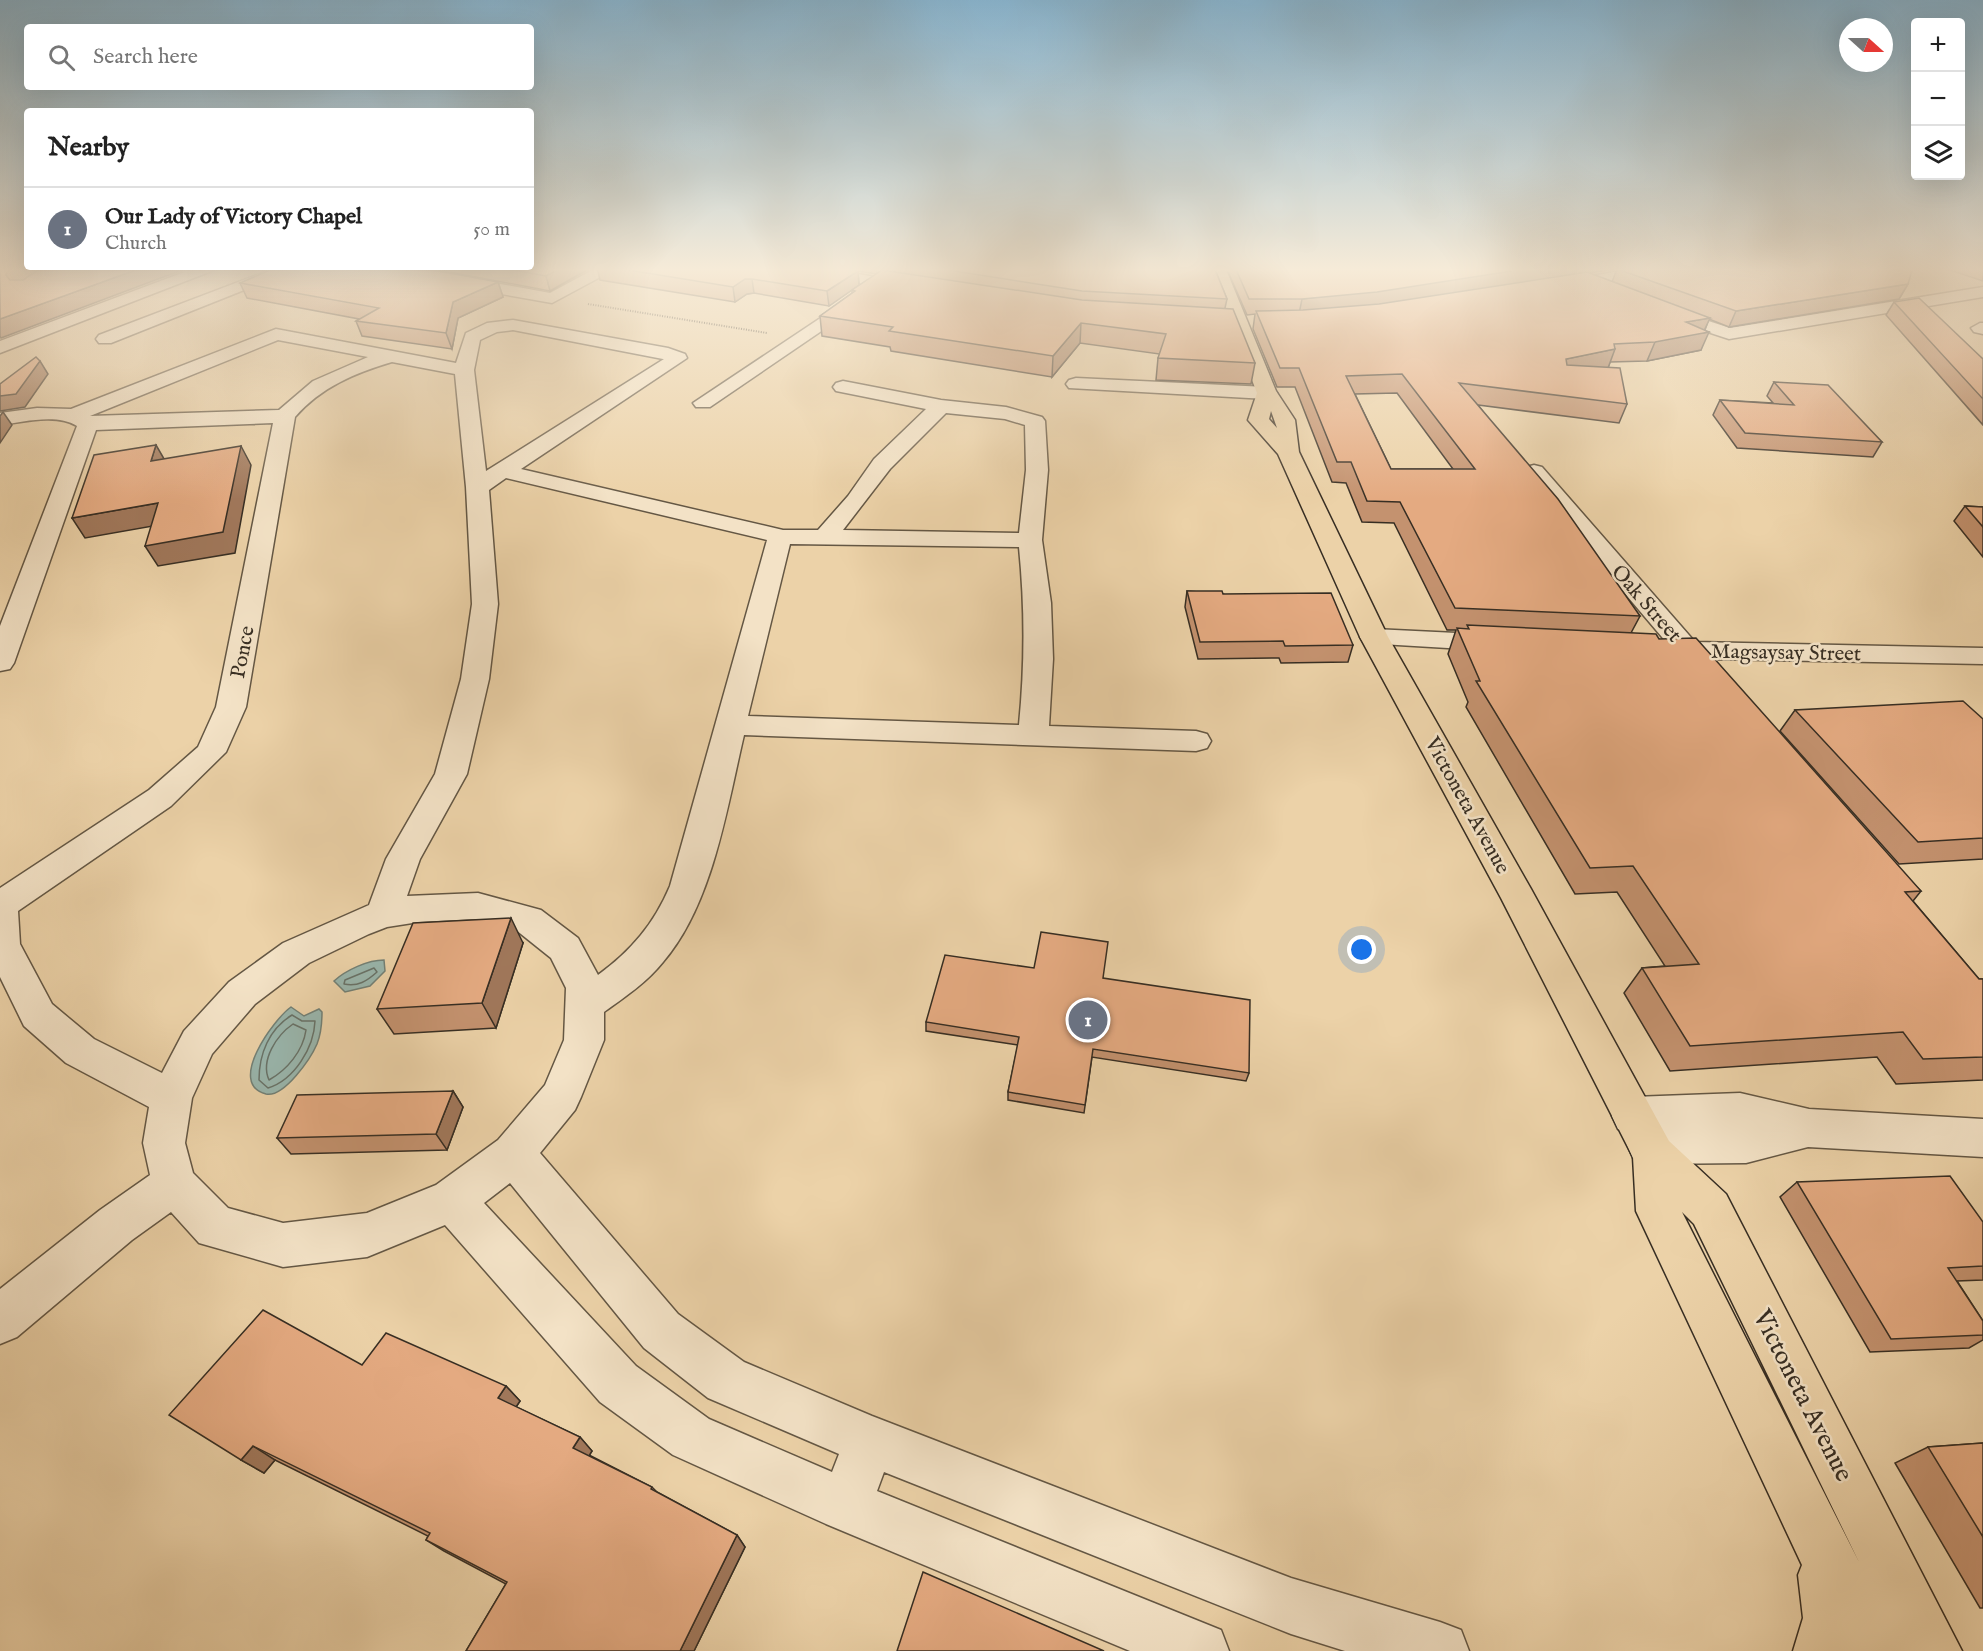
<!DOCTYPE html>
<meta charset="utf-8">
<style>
body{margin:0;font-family:"IM FELL English",serif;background:#f6f6f6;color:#222}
.controls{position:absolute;right:18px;top:18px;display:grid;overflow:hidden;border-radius:6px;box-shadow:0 6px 24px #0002}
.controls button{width:54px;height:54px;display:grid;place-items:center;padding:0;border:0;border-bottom:2px solid #e0e0e0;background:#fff;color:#222;font:30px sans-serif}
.compass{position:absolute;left:1839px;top:18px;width:54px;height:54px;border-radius:50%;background:#fff;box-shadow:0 6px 24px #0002;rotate:111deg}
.you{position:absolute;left:1362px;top:950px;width:21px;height:21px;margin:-15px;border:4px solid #fff;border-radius:50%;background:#1a73e8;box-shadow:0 0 0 9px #1a73e833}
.badge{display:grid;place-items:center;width:39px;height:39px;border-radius:50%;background:#8f2418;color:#fff;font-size:20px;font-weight:700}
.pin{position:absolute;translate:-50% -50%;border:3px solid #fff;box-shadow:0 2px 6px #0006}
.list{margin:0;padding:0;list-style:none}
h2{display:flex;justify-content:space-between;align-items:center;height:78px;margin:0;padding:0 24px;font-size:26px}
h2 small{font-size:20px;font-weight:400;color:#767676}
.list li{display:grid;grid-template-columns:39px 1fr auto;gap:18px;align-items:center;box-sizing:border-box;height:84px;padding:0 24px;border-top:2px solid #e0e0e0}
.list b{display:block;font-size:22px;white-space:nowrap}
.list p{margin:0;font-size:20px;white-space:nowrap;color:#767676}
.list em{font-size:20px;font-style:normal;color:#767676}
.icon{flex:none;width:33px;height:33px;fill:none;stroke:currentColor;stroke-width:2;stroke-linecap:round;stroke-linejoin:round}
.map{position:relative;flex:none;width:1983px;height:1651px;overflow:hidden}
.search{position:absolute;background:#fff;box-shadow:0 6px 24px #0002;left:24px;top:24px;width:510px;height:66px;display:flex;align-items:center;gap:15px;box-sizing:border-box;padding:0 21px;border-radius:6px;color:#767676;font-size:22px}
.panel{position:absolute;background:#fff;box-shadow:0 6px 24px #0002;left:24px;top:108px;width:510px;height:162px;border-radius:6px}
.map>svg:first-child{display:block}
</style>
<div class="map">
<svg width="1983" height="1651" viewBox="0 0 1983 1651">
<rect width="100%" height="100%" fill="#ecd2a8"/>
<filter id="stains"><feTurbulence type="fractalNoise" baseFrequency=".00333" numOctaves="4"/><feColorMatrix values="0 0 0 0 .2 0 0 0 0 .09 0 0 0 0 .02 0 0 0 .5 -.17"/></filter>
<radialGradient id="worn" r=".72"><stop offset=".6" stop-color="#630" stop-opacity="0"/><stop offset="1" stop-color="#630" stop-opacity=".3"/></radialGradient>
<g fill="#99b6ad" stroke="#728076" stroke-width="1.5">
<path d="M384,960L385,971L370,986L345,992L334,981C346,970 368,960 384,960Z"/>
<path d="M291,1007L304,1016L319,1009L322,1012C322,1023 321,1034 317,1044C311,1058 284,1098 266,1094C226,1084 274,1019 291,1007Z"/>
</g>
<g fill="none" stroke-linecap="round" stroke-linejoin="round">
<g stroke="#687268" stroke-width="1.5">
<path d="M374,968L377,972C367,981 358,987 344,984L345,980Z"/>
<path d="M292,1015L302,1021H315C314,1048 294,1080 268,1088L259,1080C259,1054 269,1029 292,1015Z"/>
<path d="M293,1024L306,1030C303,1051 287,1070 269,1080C260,1060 277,1035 293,1024Z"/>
</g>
<defs>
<g id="minor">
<path d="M198,267H222L0,353V341Z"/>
<path d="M278,267H302L111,343H99L96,339L99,335Z"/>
<path d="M370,267H408L550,293L598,267H619L552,303L378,272Z"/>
<path d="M776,267H816L911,283L919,288L911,293L784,272Z"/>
<path d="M1645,267H1685L1677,272L1561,291L1553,286L1561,281Z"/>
<path d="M1983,287V297L1729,339L1659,316L1656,312L1665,307L1730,328Z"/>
<path d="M858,293L866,298L864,302L710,407H696L693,403Z"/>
<path d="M513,320L668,348L685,354L687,358L521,469L783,530H818L848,496L874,459L926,409L836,391L833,387L836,383L843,381L941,400L1006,407L1042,417L1045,421L1048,470L1042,540L1051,603L1053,659L1049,726L1196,731L1207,734L1211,741L1207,748L1196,751L744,735C727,807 713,904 663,962C647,982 625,997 604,1012V1040L581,1097L575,1110L540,1153L678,1314L744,1362L872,1416L1291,1578L1440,1622L1461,1630L1469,1651H1345L1291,1634L884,1472L877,1491L1221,1630L1229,1651H1130L826,1524L673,1455L600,1402L445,1225L367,1257L283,1267L199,1243L171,1212L132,1240L17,1337L0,1344V1289L100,1210L150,1175L143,1143L149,1107L66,1063L24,1026L0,977V888L149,790L198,747L216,707L273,423L96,430L14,663L10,669L0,671V626L77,426C57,413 23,422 0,425V413L37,408L71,409L276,329L456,363L466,333L487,323ZM513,330L663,359H664L486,471L474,370L480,340L497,332ZM278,340L368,357L313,381L279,410L90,416ZM392,362L455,374L466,487L472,604L461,679L435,774L386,859L369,905L283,943L229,982L184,1031L162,1073L94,1039L52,1004L20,944L18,911L171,806L226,752L246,707L295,417C321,387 355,373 392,362ZM946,413L1005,419L1025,425L1026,470L1019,533L843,530L890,469ZM506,478L767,540L670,886C654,924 631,951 598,975L578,938L541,910L478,893L407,896L420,859L467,774L489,679L498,604L489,490ZM790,544L1019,547C1025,608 1025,664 1019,725L748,716ZM478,919L516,930L551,958L566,988L564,1040L545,1085L498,1140L436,1185L367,1213L283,1223L228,1208L193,1173L185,1143L192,1098L212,1054L255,1004L309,963L369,934L387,927L419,922ZM510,1183L644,1348L708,1398L839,1454L832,1472L709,1419L636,1366L484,1203Z"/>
<path d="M1980,323H1983V334L1974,332L1971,328Z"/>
<path d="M1076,378L1267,387L1274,389L1277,393L1274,397L1267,399L1069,388L1066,384L1069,380Z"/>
<path d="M1534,465L1542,467L1695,642L1983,648V664L1710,659L1720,672L1716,678C1697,683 1691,672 1679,658L1663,656L1659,650L1667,643L1526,477L1523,472L1526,467Z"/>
<path d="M1374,629L1498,635L1508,637L1512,643L1508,649L1498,651L1364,643L1360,637L1364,631Z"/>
<path d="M1740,1093L1809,1109L1983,1119V1157L1808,1147L1746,1163L1648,1164L1633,1158L1627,1144L1631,1134L1618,1129L1612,1116L1618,1103L1633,1097Z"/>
</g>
<path id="major" d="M1209,267H1225L1276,391L1295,420L1299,452L1388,637L1531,889L1669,1141L1726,1194L1962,1651H1902L1900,1647L1902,1651H1793L1803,1618L1798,1575L1802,1565L1636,1211L1633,1157L1501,898L1360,637L1278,454L1248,420L1257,393ZM1271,411L1277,428L1269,419ZM1682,1212L1694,1224L1859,1562Z"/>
</defs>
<use href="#minor" stroke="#645744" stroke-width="3"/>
<use href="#major" stroke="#372e23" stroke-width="3"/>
<path stroke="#372e23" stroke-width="2" stroke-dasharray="1 1.5" stroke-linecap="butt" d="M588,304L767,333"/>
<use href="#minor" fill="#f3e2c6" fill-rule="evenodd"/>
<use href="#major" fill="#ecd2a8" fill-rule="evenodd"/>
</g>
<g fill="#c4926f" stroke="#372e23" stroke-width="1.5" fill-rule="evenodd">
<path d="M423,267H592L550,291Z"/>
<path d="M597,267H1214L1227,299L1225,308L1255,363L1251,384L1156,380L1158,358L1160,354L1080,343L1052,377L891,351L890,347L822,336L820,316L852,293V290L877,274L858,271L859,285L829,306L754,293L747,294L735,302L600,280ZM889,268L898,273L884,270Z"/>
<path d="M1226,267H1625L1589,273L1612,282L1617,269L1908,284L1899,299L1729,327L1709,319L1705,330L1701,350L1647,361L1610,362L1608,368L1627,404L1619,423L1478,405L1640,616L1631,633L1659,639L1921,891L1913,901L1979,979H1983V1080L1896,1084L1877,1057L1670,1071L1624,993L1642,968L1665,966L1617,892L1575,894L1466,707L1468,702L1448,654L1456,630H1447L1394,523L1362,522L1346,483L1332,482L1295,387H1277L1253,329L1255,314L1247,315ZM1397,393L1453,469H1391L1355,394Z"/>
<path d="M1941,267H1983V281Z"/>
<path d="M498,282L503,297L458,318L452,349L362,336L356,321L359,319L247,298L240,283Z"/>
<path d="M1894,302L1983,359V425L1886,315Z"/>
<path d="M1774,382L1882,442L1873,457L1737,448L1713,415L1720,400L1773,403L1767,396Z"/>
<path d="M1965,506L1983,507V557L1954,521Z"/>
<path d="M1187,591L1223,594L1353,645L1348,662L1281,663L1279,658L1198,659L1185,607Z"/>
<path d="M1795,710L1983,719V859L1899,864L1780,731Z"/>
<path d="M523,943L496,1028L394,1034L377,1009Z"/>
<path d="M1103,978L1249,1073L1246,1081L1092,1057L1084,1113L1008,1100V1092L1018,1045L926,1031V1022Z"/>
<path d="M453,1091L463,1107L447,1150L291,1154L277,1138Z"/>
<path d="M1797,1182L1983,1222V1280L1957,1281L1983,1321V1340L1969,1348L1870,1352L1780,1197Z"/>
<path d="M362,1365L506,1386L520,1401L516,1407L580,1437L592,1451L589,1455L652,1487L657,1492L737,1535L745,1547L694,1651H466L506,1584L444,1551L426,1540L428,1536L275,1460L264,1473L241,1460Z"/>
<path d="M1983,1443V1608H1980L1895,1463L1928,1447Z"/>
</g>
<g fill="#a0775a" stroke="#372e23" stroke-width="1.5">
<path d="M11,267H44L15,290L6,275L9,268Z"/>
<path d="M144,267H190L1,338L0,336V319Z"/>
<path d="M562,267H592L550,291L546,276Z"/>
<path d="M876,267H889V268L877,274Z"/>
<path d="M1537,267H1625L1374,307L1299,314L1302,299Z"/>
<path d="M858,271L859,285L829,306L827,291Z"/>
<path d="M745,279H752L754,293L747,294L735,302L733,287Z"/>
<path d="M498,282L503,297L458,318L452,349L446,333L453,302Z"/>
<path d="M1908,284L1899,299L1729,327L1736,311Z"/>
<path d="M1710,318L1703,333L1709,332L1701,350L1647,361L1655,342L1686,322Z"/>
<path d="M1081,323L1080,343L1052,377L1053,356Z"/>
<path d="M1615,349L1608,368L1559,377L1566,359Z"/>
<path d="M40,361L48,374L25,407L0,411V396Z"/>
<path d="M3,412L12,425L0,443V416Z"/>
<path d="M156,445L167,464L151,461Z"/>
<path d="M241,446L251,465L235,553L158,566L145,546Z"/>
<path d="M158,503L170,523L85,538L72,518Z"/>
<path d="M511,918L523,943L496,1028L482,1003Z"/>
<path d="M453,1091L463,1107L447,1150L436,1134Z"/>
<path d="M506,1386L520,1401L512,1413L498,1398Z"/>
<path d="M580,1437L592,1451L586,1461L573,1448Z"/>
<path d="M253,1446L275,1460L264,1473L241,1460Z"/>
<path d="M737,1535L745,1547L694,1651H680Z"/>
</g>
<g fill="#e4aa81" stroke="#372e23" stroke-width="1.5" fill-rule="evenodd">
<path d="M0,267H11L9,268L6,275L10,280H23L43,267H144L0,319Z"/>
<path d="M277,267H417L498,282L453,302L446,333L356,321L379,308L240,283Z"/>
<path d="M498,267H562L546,276Z"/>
<path d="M610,267H835L858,271L827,291L752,279H745L733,287Z"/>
<path d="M929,267H1214L1227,299L1082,291Z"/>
<path d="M1235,267H1537L1377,292L1302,299H1249Z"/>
<path d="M1630,267H1913L1908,284L1736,311L1617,269Z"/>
<path d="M882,270L1082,300L1233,309L1255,363L1158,358L1166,334L1081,323L1053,356L889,331L893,327L820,316L855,291L852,290Z"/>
<path d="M1587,272L1710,318L1686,322L1709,332L1655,342L1614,344L1615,349L1566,359L1567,365L1620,368L1627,404L1459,383L1558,499L1640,616L1455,608L1400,502L1367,501L1351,462H1337L1299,368H1280L1256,311L1303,310L1379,304ZM1402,374L1475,469H1391L1346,376Z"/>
<path d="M1919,298L1983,359V399L1894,302Z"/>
<path d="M36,357L40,361L16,394L0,396V384Z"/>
<path d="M1774,382L1828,385L1882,442L1745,433L1720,400L1794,405Z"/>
<path d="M156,445L151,461L241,446L223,532L145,546L158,503L72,518L94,455Z"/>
<path d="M1965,506L1983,507V527Z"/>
<path d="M1187,591H1222L1223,594L1331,593L1353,645L1285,646L1283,641L1200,642Z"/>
<path d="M1467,625L1656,634L1659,639L1696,638L1921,891L1905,892L1979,979H1983V1057L1923,1059L1903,1032L1690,1046L1642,968L1699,964L1633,866L1590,868L1476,681H1480L1457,628L1469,629Z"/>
<path d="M1963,701L1983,719V838L1918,842L1795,710Z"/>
<path d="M511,918L482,1003L377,1009L413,923Z"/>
<path d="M1041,932L1108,942L1103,978L1250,1000L1249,1073L1093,1049L1085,1105L1008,1092L1019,1037L926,1022L945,955L1034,968Z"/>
<path d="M453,1091L436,1134L277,1138L297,1095Z"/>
<path d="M1950,1176L1983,1222V1266L1948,1268L1983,1321V1335L1891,1339L1797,1182Z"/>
<path d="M263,1310L362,1365L386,1333L506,1386L498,1398L580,1437L573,1448L652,1487L651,1489L737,1535L680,1651H466L507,1582L426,1540L430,1533L253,1446L241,1460L169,1415Z"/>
<path d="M1983,1443V1537L1928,1447Z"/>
<path d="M923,1572L1104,1651H897Z"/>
</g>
<linearGradient id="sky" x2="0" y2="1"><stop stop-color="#88b5d0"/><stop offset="0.54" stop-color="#f6ebd8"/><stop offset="1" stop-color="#f6ebd8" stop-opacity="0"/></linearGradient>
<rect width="1983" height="499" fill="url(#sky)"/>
<g text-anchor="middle" stroke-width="5" stroke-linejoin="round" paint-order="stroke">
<g font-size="21" fill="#372e23" stroke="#f3e2c6">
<text transform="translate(1647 603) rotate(49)" y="7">Oak Street</text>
<text transform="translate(242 652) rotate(-79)" y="7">Ponce</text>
<text transform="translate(1786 652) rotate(1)" y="7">Magsaysay Street</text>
<text transform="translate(1468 805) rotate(61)" y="7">Victoneta Avenue</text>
</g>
<g font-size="26" fill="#372e23" stroke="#f3e2c6">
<text transform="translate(1804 1395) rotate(63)" y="9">Victoneta Avenue</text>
</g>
</g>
<rect width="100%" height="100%" filter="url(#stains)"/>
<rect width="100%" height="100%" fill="url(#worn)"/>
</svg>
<div class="controls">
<button>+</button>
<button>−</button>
<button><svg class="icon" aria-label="layers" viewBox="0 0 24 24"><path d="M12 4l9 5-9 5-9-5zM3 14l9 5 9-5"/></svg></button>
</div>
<svg class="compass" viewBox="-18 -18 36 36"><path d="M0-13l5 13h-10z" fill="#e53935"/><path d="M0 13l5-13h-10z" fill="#767676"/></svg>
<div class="you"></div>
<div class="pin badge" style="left:1088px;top:1020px;background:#6b7280">1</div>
<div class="search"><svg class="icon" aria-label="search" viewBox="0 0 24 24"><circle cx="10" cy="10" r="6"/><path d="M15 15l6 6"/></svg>Search here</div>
<section class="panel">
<h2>Nearby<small></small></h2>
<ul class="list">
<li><span class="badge" style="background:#6b7280">1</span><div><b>Our Lady of Victory Chapel</b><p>Church</p></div><em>50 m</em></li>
</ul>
</section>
</div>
